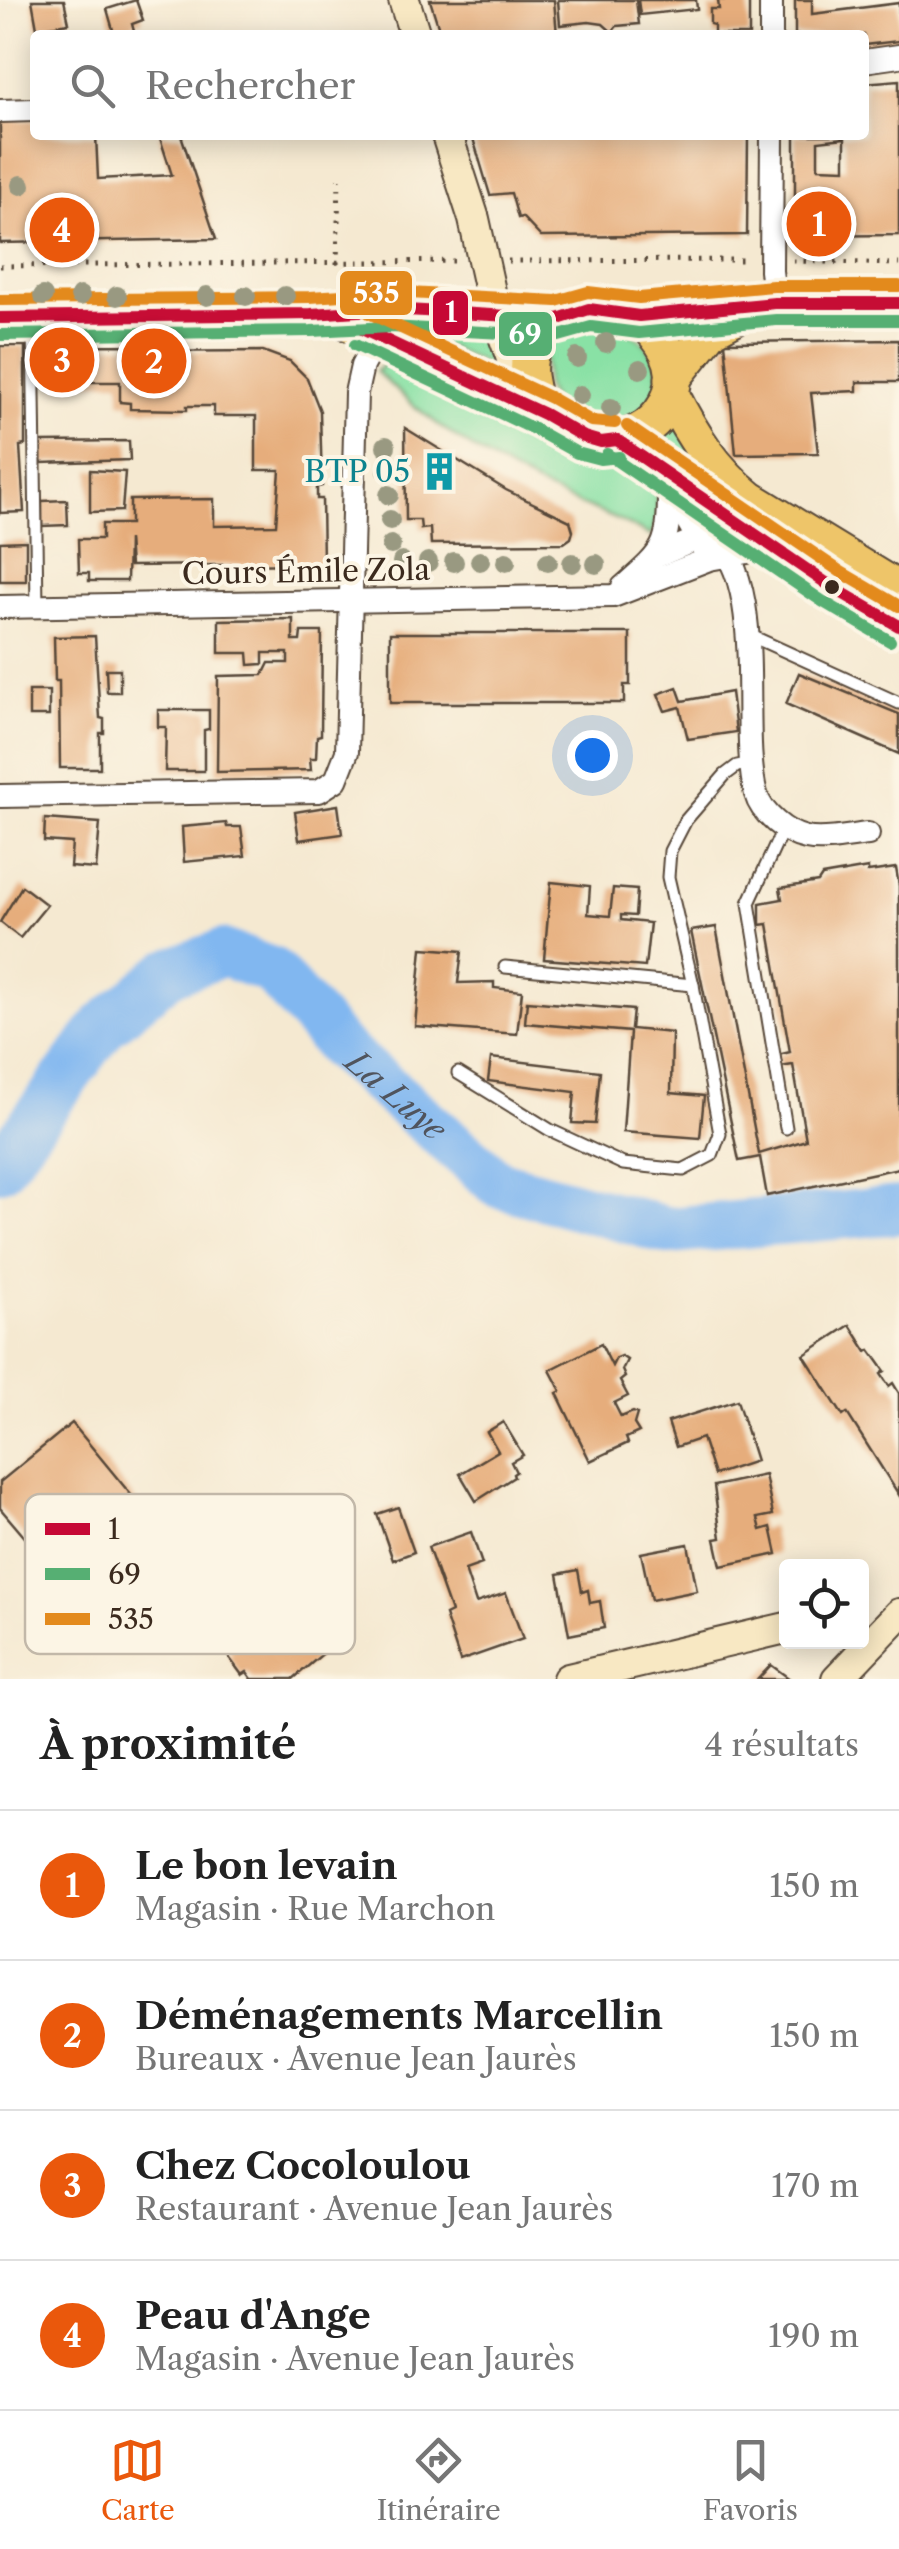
<!DOCTYPE html>
<html lang="fr">
<meta charset="utf-8">
<style>
body{margin:0;font-family:"Libre Caslon Text",serif;background:#f2f2f2;color:#222}
.controls{position:absolute;right:30px;bottom:30px;display:grid;overflow:hidden;border-radius:10px;box-shadow:0 5px 25px #0003}
.controls button{width:90px;height:90px;display:grid;place-items:center;padding:0;border:0;border-bottom:2px solid #e0e0e0;background:#fff;color:#222;font:50px sans-serif}
.you{position:absolute;left:592px;top:755px;width:35px;height:35px;margin:-25px;border:8px solid #fff;border-radius:50%;background:#1a73e8;box-shadow:0 0 0 15px #1a73e833}
.badge{display:grid;place-items:center;width:65px;height:65px;border-radius:50%;background:#ea580c;color:#fff;font-size:32px;font-weight:700}
.pin{position:absolute;translate:-50% -50%;border:5px solid #fff;box-shadow:0 2px 10px #0006}
.list{margin:0;padding:0;list-style:none}
h2{display:flex;justify-content:space-between;align-items:center;height:130px;margin:0;padding:0 40px;font-size:42px}
h2 small{font-size:32px;font-weight:400;color:#767676}
.list li{display:grid;grid-template-columns:65px 1fr auto;gap:30px;align-items:center;box-sizing:border-box;height:150px;padding:0 40px;border-top:2px solid #e0e0e0}
.list b{display:block;font-size:38px;white-space:nowrap}
.list p{margin:0;font-size:32px;white-space:nowrap;color:#767676}
.list em{font-size:32px;font-style:normal;color:#767676}
.icon{flex:none;width:55px;height:55px;fill:none;stroke:currentColor;stroke-width:2;stroke-linecap:round;stroke-linejoin:round}
.map{position:relative;flex:none;width:899px;height:1679px;overflow:hidden}
.search{position:absolute;background:#fff;box-shadow:0 5px 25px #0003;left:30px;right:30px;top:30px;height:110px;display:flex;align-items:center;gap:25px;box-sizing:border-box;padding:0 35px;border-radius:10px;color:#767676;font-size:38px}
.sheet{height:730px;background:#fff}
nav{display:flex;justify-content:space-around;align-items:center;box-sizing:border-box;height:140px;border-top:2px solid #e0e0e0;background:#fff;font-size:28px;color:#767676}
nav a{display:grid;justify-items:center;gap:5px}
nav .on{color:#ea580c}
.map>svg:first-child{display:block}
</style>
<div class="map">
<svg width="899" height="1679" viewBox="0 0 899 1679">
<rect width="100%" height="100%" fill="#fcf5e5"/>
<filter id="ink" filterUnits="userSpaceOnUse"><feTurbulence type="fractalNoise" baseFrequency=".01" numOctaves="2"/><feDisplacementMap in="SourceGraphic" scale="20" xChannelSelector="R" yChannelSelector="G"/><feConvolveMatrix kernelMatrix="1 2 1 2 8 2 1 2 1" color-interpolation-filters="sRGB"/></filter>
<filter id="wash" filterUnits="userSpaceOnUse"><feTurbulence type="fractalNoise" baseFrequency=".0048" numOctaves="4" result="noise"/><feDisplacementMap in="SourceGraphic" scale="40" xChannelSelector="R" yChannelSelector="G"/><feGaussianBlur stdDeviation="2.25" result="paint"/><feColorMatrix in="noise" values="0 0 0 0 0 0 0 0 0 0 0 0 0 0 0 0 0 1.4 0 .05"/><feComposite in="paint" operator="in"/></filter>
<g filter="url(#wash)">
<rect width="100%" height="100%" fill="#f5e9d1"/>
<g fill="#89e1a5" stroke="#628662" stroke-width="2.5">
<path d="M409,325L489,333L501,371L408,329Z"/>
<path d="M618,325C659,346 672,378 642,416L598,426L554,402L545,386V350L551,342L580,327Z"/>
<path d="M394,364L410,368C445,386 481,401 515,421C536,433 555,445 576,456C598,466 631,468 649,485C664,500 657,519 651,536C617,517 580,506 545,489C482,457 427,422 376,371L383,365Z"/>
<path d="M675,418L715,487L649,445Z"/>
</g>
<g fill="none" stroke-linecap="round" stroke-linejoin="round">
<path stroke="#81b7f0" stroke-width="48" id="s1" d="M0,1167L104,1026L168,973L223,953L272,971L340,1048L499,1184L669,1231L899,1210"/>
</g>
<g id="blocks">
<g fill="#e6ad7c" fill-rule="evenodd">
<path d="M32,0H64L69,23L37,28Z"/>
<path d="M136,0L143,20L132,24L135,35H100L113,30L107,9Z"/>
<path d="M430,0H554L557,35H441Z"/>
<path d="M558,0H636L639,24L617,26L612,32L603,24L589,22L560,25Z"/>
<path d="M638,0H696L697,9L640,15Z"/>
<path d="M718,0H749V35H714V25L710,24V9H719Z"/>
<path d="M795,0H812V14L899,3V41L864,45V35H795Z"/>
<path d="M899,80V235L795,236V135H864V83ZM845,138V169L818,168V141Z"/>
<path d="M35,120V135H96L98,179L172,175L159,135H181L216,239L0,243V121Z"/>
<path d="M472,135H748L747,235L541,237L522,217L518,218L511,193L490,195Z"/>
<path d="M899,340V382H857V391L811,393L818,453L736,454L725,342Z"/>
<path d="M128,345V382L130,352L263,351L290,361L307,378L320,411L322,486L317,487V499H322L323,564L130,566L128,539L127,581H89V573H79L78,539H102V524H130V500L214,499V526L276,525L280,470H256V416H214V406H187V410L130,409V403L120,402V382H40L39,346Z"/>
<path d="M0,346H25V445L20,446L24,512L0,513Z"/>
<path d="M405,428L506,490L570,521L573,531L571,538L564,543L431,544L430,528L421,529L420,520H406Z"/>
<path d="M129,441L130,460L41,463V442Z"/>
<path d="M90,470L125,472L122,511L90,512Z"/>
<path d="M67,500L68,525L42,526V501Z"/>
<path d="M26,541V581H0V542Z"/>
<path d="M293,619V641H300L301,632H322L321,735L317,736L316,758H310L311,770L217,772L218,676L263,675L269,663H288V653H263V664L249,665L248,653H219V620Z"/>
<path d="M390,633H630V685H624V703H390Z"/>
<path d="M95,636L100,718L104,719V733H100V768H60L59,681H55L54,637Z"/>
<path d="M106,669H120V692H107Z"/>
<path d="M799,673L899,714V754L786,704Z"/>
<path d="M677,687L682,701L731,692L736,732L688,739L680,707L665,711L658,694Z"/>
<rect x="29" y="691" width="20" height="25"/>
<path d="M158,710H209V729L204,730V771H165L166,727H158Z"/>
<path d="M338,805L342,834L299,840L295,812Z"/>
<path d="M45,819L100,823L96,869L70,867L72,843L44,841Z"/>
<path d="M226,823L227,827H241L245,856L184,862L182,827Z"/>
<path d="M868,868V872L896,868L899,886V1168L767,1196L760,1157L739,1161L691,931L716,927L759,1154L806,1140L793,1065L780,1067L778,1055L790,1052L768,924L760,925V903L782,899L780,888L818,882L822,876Z"/>
<path d="M551,882L590,886L588,914L610,916L613,888L637,890L635,916L621,915V920L650,923L645,967L544,959Z"/>
<path d="M22,886L47,905L20,938L0,922Z"/>
<path d="M422,948L462,951L458,983L494,982V988L522,991L517,1034L415,1026Z"/>
<path d="M527,1001L633,1010L631,1029L672,1033L671,1093L704,1096L700,1138L623,1132L630,1032L525,1023Z"/>
<path d="M491,1058L600,1071L595,1124L572,1123L575,1092L488,1081Z"/>
<path d="M850,1325L867,1352L870,1350L885,1371L881,1374L889,1386L893,1383L899,1393V1495L847,1413L843,1416L804,1355Z"/>
<path d="M601,1344L612,1366L616,1358L621,1356L627,1360L622,1370L625,1377L620,1381L628,1396L614,1403L621,1417L633,1412L637,1414L634,1424L639,1432L626,1438L628,1443L590,1461L557,1393L561,1391L550,1370Z"/>
<path d="M737,1400L756,1461L714,1475L702,1438L676,1447L668,1422Z"/>
<path d="M503,1422L523,1455L511,1462L516,1472L513,1474L514,1477L476,1501L460,1474L498,1451L487,1432Z"/>
<path d="M72,1423L169,1541L202,1513L249,1570L187,1621L140,1565L100,1598L43,1528L28,1541L0,1508V1482Z"/>
<path d="M765,1475L773,1515L758,1518L761,1530L771,1527L777,1554L721,1566L715,1539L721,1538L714,1486Z"/>
<path d="M398,1507L414,1552L393,1560L377,1514Z"/>
<path d="M471,1532L482,1564L465,1570L476,1603L506,1593L523,1639L460,1661L445,1615L451,1612L428,1547Z"/>
<path d="M688,1544L697,1591L651,1600L641,1553Z"/>
<path d="M578,1570L582,1592L588,1590L590,1603L600,1601L604,1628L569,1635L558,1574Z"/>
<path d="M274,1578L311,1617L308,1619L323,1640L320,1642L326,1651L293,1679H252L247,1672L242,1675L228,1656L232,1653L216,1630L221,1625L217,1620Z"/>
<path d="M771,1665L790,1679H758Z"/>
</g>
</g>
</g>
<g filter="url(#ink)">
<use href="#blocks" fill-opacity="0" stroke="#574739" stroke-width="2.5"/>
<g fill="none" stroke-linecap="round" stroke-linejoin="round">
<defs>
<g id="lane">
<path d="M33,322L37,607"/>
<path d="M747,634L899,703"/>
<path d="M783,829L749,903L786,1128"/>
<path d="M505,967L693,985"/>
<path d="M458,1073L550,1130L623,1164L683,1170L712,1155L720,1134L693,985L668,877L670,851L686,820L725,775L737,766L753,763"/>
</g>
<g id="street">
<path d="M771,35V0"/>
<path d="M864,61L899,56"/>
<path d="M0,111L35,110"/>
<path d="M772,135L771,271L775,303"/>
<path d="M662,476L703,548"/>
<path d="M659,555L709,534C770,578 738,728 756,794C761,813 786,834 806,838C824,842 849,836 868,834"/>
<path d="M623,587C664,551 669,548 669,492"/>
<path d="M0,607L613,596L709,559L775,547"/>
<path d="M0,796L319,791L336,780L347,752L356,393L362,366L378,336"/>
</g>
<g id="secondary">
<path d="M404,0L415,35"/>
<path d="M447,135L474,219L493,305L511,356L531,392"/>
<path d="M568,1679L786,1628"/>
<path d="M837,1679L899,1614"/>
</g>
<g id="primary">
<path d="M589,309L639,316C661,337 682,363 670,396C649,451 577,451 542,411C533,401 531,389 529,376C525,337 554,316 589,309Z"/>
<path d="M334,316L544,414"/>
<path d="M639,316L775,303H899"/>
<path d="M0,318L311,314L390,309L451,315L558,319"/>
<path d="M673,378L712,329L749,309"/>
<path d="M671,394C691,434 714,470 750,499L899,590"/>
<path d="M617,440L832,587L899,626"/>
</g>
</defs>
<use href="#lane" stroke="#574739" stroke-width="15"/>
<use href="#street" stroke="#574739" stroke-width="26"/>
<use href="#secondary" stroke="#574739" stroke-width="34"/>
<use href="#primary" stroke="#574739" stroke-width="39"/>
<g stroke="#574739" stroke-width="5" stroke-dasharray="2.5 8" stroke-linecap="butt">
<path d="M508,261L747,260"/>
<path d="M793,261L899,264"/>
<path d="M337,264L339,179"/>
<path d="M0,266L457,261"/>
</g>
<use href="#lane" stroke="#fff" stroke-width="11"/>
<use href="#street" stroke="#fff" stroke-width="22"/>
<use href="#secondary" stroke="#f8e8c3" stroke-width="30"/>
<use href="#primary" stroke="#eec569" stroke-width="35"/>
<defs>
<g id="bus-1">
<path d="M0,318L311,314L390,309L558,319L589,309L639,316L775,303H899"/>
<path d="M362,329L544,414L584,437L601,442L617,440"/>
<path d="M617,440L832,587L899,626"/>
</g>
<g id="bus-2">
<path d="M0,335L311,331L390,327L559,336L591,327L639,333L776,320H899"/>
<path d="M355,345L536,430L577,453L600,459L619,457"/>
<path d="M607,454L822,601L890,641"/>
</g>
<g id="bus-3">
<path d="M0,300L310,297L390,292L556,301L588,292L639,298L773,286H899"/>
<path d="M369,313L551,398L591,421L615,423"/>
<path d="M627,426L841,572L899,606"/>
</g>
</defs>
<use href="#bus-1" stroke="#fcf5e5" stroke-width="20"/>
<use href="#bus-2" stroke="#fcf5e5" stroke-width="20"/>
<use href="#bus-3" stroke="#fcf5e5" stroke-width="20"/>
<use href="#bus-1" stroke="#c60835" stroke-width="12"/>
<use href="#bus-2" stroke="#56af73" stroke-width="12"/>
<use href="#bus-3" stroke="#e38a1d" stroke-width="12"/>
</g>
<g fill="#999981">
<circle cx="21" cy="185" r="10"/>
<circle cx="43" cy="296" r="10"/>
<circle cx="80" cy="296" r="10"/>
<circle cx="117" cy="296" r="10"/>
<circle cx="207" cy="296" r="10"/>
<circle cx="246" cy="296" r="10"/>
<circle cx="285" cy="296" r="10"/>
<circle cx="606" cy="343" r="10"/>
<circle cx="577" cy="358" r="10"/>
<circle cx="640" cy="369" r="10"/>
<circle cx="580" cy="395" r="10"/>
<circle cx="611" cy="408" r="10"/>
<circle cx="386" cy="446" r="10"/>
<circle cx="387" cy="471" r="10"/>
<circle cx="389" cy="495" r="10"/>
<circle cx="390" cy="520" r="10"/>
<circle cx="391" cy="545" r="10"/>
<circle cx="480" cy="561" r="10"/>
<circle cx="402" cy="562" r="10"/>
<circle cx="428" cy="562" r="10"/>
<circle cx="454" cy="562" r="10"/>
<circle cx="506" cy="562" r="10"/>
<circle cx="548" cy="562" r="10"/>
<circle cx="572" cy="563" r="10"/>
<circle cx="596" cy="564" r="10"/>
</g>
</g>
<defs>
<symbol id="building-bare" viewBox="-9 -9 18 18"><path d="M-4-6H4V6H1V3H-1V6H-4ZM-2.5-4.3h1.7v1.8h-1.7ZM.8-4.3h1.7v1.8H.8ZM-2.5-1h1.7V.8h-1.7ZM.8-1h1.7V.8H.8Z" fill="#0f9aa8" stroke="#fcf5e5" stroke-width="2.5" paint-order="stroke"/></symbol>
</defs>
<g fill-rule="evenodd">
<use href="#building-bare" x="412" y="444" width="55" height="55"/>
</g>
<circle fill="#3b2a1e" stroke="#fcf5e5" stroke-width="4" cx="832" cy="587" r="9"/>
<g text-anchor="middle" stroke-width="8" stroke-linejoin="round" paint-order="stroke">
<g font-size="30" fill="#0d838f" stroke="#fcf5e5" text-anchor="end">
<text x="410" y="482">BTP 05</text>
</g>
<g font-size="30" fill="#3b2a1e" stroke="#fcf5e5">
<text transform="translate(306 572) rotate(-1)" y="10">Cours Émile Zola</text>
</g>
<g font-size="32" font-style="italic" fill="#50545d" stroke="#fcf5e5">
<text dy="11" stroke="none"><textPath href="#s1" startOffset="545">La Luye</textPath></text>
</g>
</g>
<rect x="25" y="1494" width="330" height="160" rx="15" fill="#fcf5e5" stroke="#c2b8a9" stroke-width="2.5"/>
<rect x="45" y="1523" width="45" height="12" fill="#c60835"/>
<rect x="45" y="1568" width="45" height="12" fill="#56af73"/>
<rect x="45" y="1613" width="45" height="12" fill="#e38a1d"/>
<g font-size="28" fill="#3b2a1e">
<text x="108" y="1539">1</text>
<text x="108" y="1584">69</text>
<text x="108" y="1629">535</text>
</g>
<g stroke="#fcf5e5" stroke-width="4">
<rect x="338" y="269" width="76" height="48" rx="10" fill="#e38a1d"/>
<rect x="431" y="289" width="39" height="48" rx="10" fill="#c60835"/>
<rect x="497" y="310" width="57" height="48" rx="10" fill="#56af73"/>
</g>
<g font-size="28" text-anchor="middle" font-weight="bold" fill="#fff">
<text x="376" y="303">535</text>
<text x="451" y="322">1</text>
<text x="525" y="344">69</text>
</g>
</svg>
<div class="controls">
<button><svg class="icon" aria-label="locate" viewBox="0 0 24 24"><circle cx="12" cy="12" r="6"/><path d="M12 2v4M12 18v4M2 12h4M18 12h4"/></svg></button>
</div>
<div class="you"></div>
<div class="pin badge" style="left:819px;top:224px">1</div>
<div class="pin badge" style="left:154px;top:361px">2</div>
<div class="pin badge" style="left:62px;top:360px">3</div>
<div class="pin badge" style="left:62px;top:230px">4</div>
<div class="search"><svg class="icon" aria-label="search" viewBox="0 0 24 24"><circle cx="10" cy="10" r="6"/><path d="M15 15l6 6"/></svg>Rechercher</div>
</div>
<section class="sheet">
<h2>À proximité<small>4 résultats</small></h2>
<ul class="list">
<li><span class="badge">1</span><div><b>Le bon levain</b><p>Magasin · Rue Marchon</p></div><em>150 m</em></li>
<li><span class="badge">2</span><div><b>Déménagements Marcellin</b><p>Bureaux · Avenue Jean Jaurès</p></div><em>150 m</em></li>
<li><span class="badge">3</span><div><b>Chez Cocoloulou</b><p>Restaurant · Avenue Jean Jaurès</p></div><em>170 m</em></li>
<li><span class="badge">4</span><div><b>Peau d'Ange</b><p>Magasin · Avenue Jean Jaurès</p></div><em>190 m</em></li>
</ul>
</section>
<nav>
<a class="on"><svg class="icon" aria-label="map" viewBox="0 0 24 24"><path d="M3 6l6-2 6 2 6-2v14l-6 2-6-2-6 2zM9 4v14M15 6v14"/></svg>Carte</a>
<a><svg class="icon" aria-label="directions" viewBox="0 0 24 24"><path d="M12 3l9 9-9 9-9-9zM9 14v-3h6M13 9l2 2-2 2"/></svg>Itinéraire</a>
<a><svg class="icon" aria-label="saved" viewBox="0 0 24 24"><path d="M7 4h10v16l-5-4-5 4z"/></svg>Favoris</a>
</nav>
